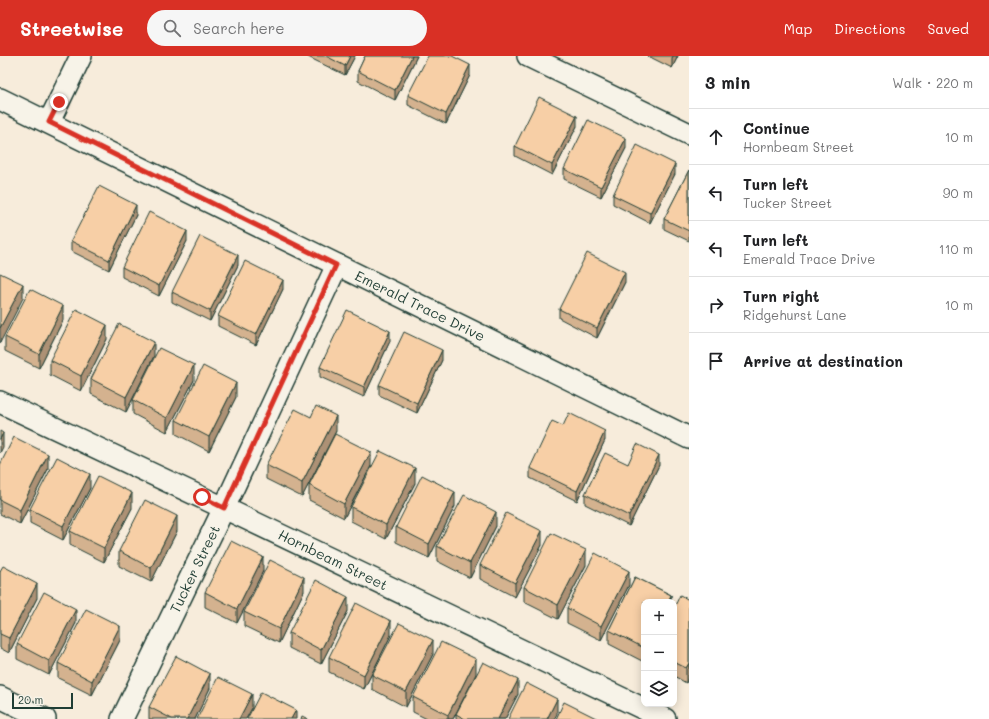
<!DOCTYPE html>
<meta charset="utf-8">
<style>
body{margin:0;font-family:Mali,sans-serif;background:#f6f6f6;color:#202124}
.controls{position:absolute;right:12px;bottom:12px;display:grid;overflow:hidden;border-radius:8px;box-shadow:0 2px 10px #0003}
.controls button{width:36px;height:36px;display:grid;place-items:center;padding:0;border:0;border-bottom:1px solid #e0e0e0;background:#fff;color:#202124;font:20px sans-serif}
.scale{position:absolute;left:12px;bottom:10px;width:61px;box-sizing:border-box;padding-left:4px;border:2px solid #1f3d34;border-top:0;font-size:11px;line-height:14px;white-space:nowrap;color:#1f3d34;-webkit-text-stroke:3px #f7f3e8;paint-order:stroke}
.stop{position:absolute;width:12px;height:12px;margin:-9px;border:3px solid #d93025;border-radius:50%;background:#fff}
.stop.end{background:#d93025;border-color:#fff;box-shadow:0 1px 4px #0008}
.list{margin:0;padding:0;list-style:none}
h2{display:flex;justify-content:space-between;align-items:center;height:52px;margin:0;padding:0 16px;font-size:17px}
h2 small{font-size:13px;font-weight:400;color:#757577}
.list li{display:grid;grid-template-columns:26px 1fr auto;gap:12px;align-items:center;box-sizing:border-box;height:56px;padding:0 16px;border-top:1px solid #e0e0e0}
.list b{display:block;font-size:15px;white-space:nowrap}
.list p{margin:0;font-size:13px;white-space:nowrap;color:#757577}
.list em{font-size:13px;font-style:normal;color:#757577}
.icon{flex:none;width:22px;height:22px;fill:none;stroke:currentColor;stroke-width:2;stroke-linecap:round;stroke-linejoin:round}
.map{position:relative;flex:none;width:689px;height:663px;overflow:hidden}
header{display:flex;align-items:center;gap:24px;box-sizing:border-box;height:56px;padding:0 20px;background:#d93025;color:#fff}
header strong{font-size:19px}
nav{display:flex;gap:22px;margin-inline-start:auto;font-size:14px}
.search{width:280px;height:36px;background:#f6f6f6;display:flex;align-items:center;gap:10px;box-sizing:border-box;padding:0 14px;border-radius:22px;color:#757577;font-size:15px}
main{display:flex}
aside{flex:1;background:#fff}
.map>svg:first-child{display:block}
</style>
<header>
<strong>Streetwise</strong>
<div class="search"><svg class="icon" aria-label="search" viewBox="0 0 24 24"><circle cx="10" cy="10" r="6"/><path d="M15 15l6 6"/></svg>Search here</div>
<nav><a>Map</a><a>Directions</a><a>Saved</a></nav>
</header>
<main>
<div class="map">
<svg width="689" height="663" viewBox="0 0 689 663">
<rect width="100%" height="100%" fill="#f7ecdb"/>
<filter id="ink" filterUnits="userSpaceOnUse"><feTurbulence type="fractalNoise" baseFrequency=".025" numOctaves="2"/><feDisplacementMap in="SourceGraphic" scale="8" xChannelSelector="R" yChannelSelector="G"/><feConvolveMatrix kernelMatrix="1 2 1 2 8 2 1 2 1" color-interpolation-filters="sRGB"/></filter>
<g filter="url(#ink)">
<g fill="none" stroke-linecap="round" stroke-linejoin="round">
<defs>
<g id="minor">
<path d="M528,0L689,78"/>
<path d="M0,43L689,382"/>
<path d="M49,66L81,0"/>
<path d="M0,346L224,452L665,663"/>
<path d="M0,641L45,663"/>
<path d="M122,663L224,452L337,209"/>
</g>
</defs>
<use href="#minor" stroke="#1f3d34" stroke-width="24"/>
<use href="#minor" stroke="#f7f3e8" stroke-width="21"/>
</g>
<g fill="#d4b28f" stroke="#1f3d34">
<path d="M308,0H355L345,19L308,1Z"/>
<path d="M365,0H417L395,44L358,25V15Z"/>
<path d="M648,0H678L672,12Z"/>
<path d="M470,19L446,68L408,49V39Z"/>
<path d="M577,70L552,119L515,100V90Z"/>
<path d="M626,92L601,141L564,123V113Z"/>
<path d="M689,114V185L664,173V163Z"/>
<path d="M675,118L650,167L613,148V139Z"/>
<path d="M136,159L109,214L71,195V185Z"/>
<path d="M187,185L159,240L122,221V211Z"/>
<path d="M238,209L210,265L172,246V236Z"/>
<path d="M625,226L597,282L559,262V253Z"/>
<path d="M283,233L256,289L218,270V260Z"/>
<path d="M63,264L39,312L5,295V281Z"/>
<path d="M107,283L81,335L50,319V304Z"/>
<path d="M390,285L364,341L320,321V311Z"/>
<path d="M154,300L126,356L91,338V323Z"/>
<path d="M442,304L417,357L379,339V329Z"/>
<path d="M194,324L167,376L133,358V344Z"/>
<path d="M236,341L209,395L176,378V364Z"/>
<path d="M563,370L605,384L577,445L530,422V412Z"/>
<path d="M336,375L302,441L266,423V409Z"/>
<path d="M628,408L659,409L629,470L585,448V438Z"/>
<path d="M0,409L48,413L20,468L0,458Z"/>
<path d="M371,410L344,462L309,444V429Z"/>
<path d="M415,427L386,483L351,465V451Z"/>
<path d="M90,432L63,484L30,467V453Z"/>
<path d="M455,450L429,502L396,486V471Z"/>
<path d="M132,452L104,506L70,489V475Z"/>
<path d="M496,470L470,522L437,505V490Z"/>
<path d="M177,475L151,526L119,510V495Z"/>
<path d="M542,489L515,541L480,523V509Z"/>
<path d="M586,509L558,563L524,546V531Z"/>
<path d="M0,515L37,542L9,597L0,592Z"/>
<path d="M263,515L237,567L205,551V536Z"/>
<path d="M635,521L671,539V546H644V606L609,588V574Z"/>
<path d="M629,529L601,584L567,567V552Z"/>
<path d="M304,535L279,587L244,570V556Z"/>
<path d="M689,544V621L686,627L674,620V552Z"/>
<path d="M348,555L321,608L289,592V577Z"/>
<path d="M76,567L49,619L17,603V588Z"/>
<path d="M391,579L364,633L329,616V601Z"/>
<path d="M120,584L92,639L58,622V607Z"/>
<path d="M433,598L406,651L372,633V619Z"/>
<path d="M476,618L453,663H427L413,656V641Z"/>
<path d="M210,632L195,663H149V651Z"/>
<path d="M518,638L505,663H456V658Z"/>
</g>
<g fill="#ad9174" stroke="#1f3d34">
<path d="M350,0H355L345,19V10Z"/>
<path d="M412,0H417L395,44V34Z"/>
<path d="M673,0H678L672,12V2Z"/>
<path d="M470,9V19L446,68V58Z"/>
<path d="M577,60V70L552,119V109Z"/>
<path d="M626,82V92L601,141V131Z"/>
<path d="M675,108V118L650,167V157Z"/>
<path d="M136,149V159L109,214V204Z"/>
<path d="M187,175V185L159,240V230Z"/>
<path d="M238,199V209L210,265V255Z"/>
<path d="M625,216V226L597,282V272Z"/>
<path d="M283,224V233L256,289V279Z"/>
<path d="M23,228V242L0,287V272Z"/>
<path d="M63,250V264L39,312V298Z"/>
<path d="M107,269V283L81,335V320Z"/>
<path d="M390,275V285L364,341V331Z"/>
<path d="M154,286V300L126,356V341Z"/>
<path d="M442,294V304L417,357V347Z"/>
<path d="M194,309V324L167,376V362Z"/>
<path d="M236,327V341L209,395V381Z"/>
<path d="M336,360V375L302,441V427Z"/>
<path d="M605,375V384L577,445V435Z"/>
<path d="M3,377V391L0,397V383Z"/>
<path d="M371,396V410L344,462V448Z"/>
<path d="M48,398V413L20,468V454Z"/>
<path d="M659,399V409L629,470V460Z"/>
<path d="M415,412V427L386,483V469Z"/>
<path d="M90,418V432L63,484V470Z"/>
<path d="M455,436V450L429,502V488Z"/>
<path d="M132,437V452L104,506V492Z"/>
<path d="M496,456V470L470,522V507Z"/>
<path d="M177,460V475L151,526V512Z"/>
<path d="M542,475V489L515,541V527Z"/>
<path d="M586,494V509L558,563V549Z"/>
<path d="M263,501V515L237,567V553Z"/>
<path d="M629,515V529L601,584V570Z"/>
<path d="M304,521V535L279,587V573Z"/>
<path d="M37,528V542L9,597V582Z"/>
<path d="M671,539V546H668Z"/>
<path d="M348,541V555L321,608V594Z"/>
<path d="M76,553V567L49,619V605Z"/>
<path d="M391,565V579L364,633V619Z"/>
<path d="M120,570V584L92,639V625Z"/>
<path d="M433,584V598L406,651V636Z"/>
<path d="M476,603V618L453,663H448V659Z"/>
<path d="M689,607V621L686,627V612Z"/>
<path d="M210,618V632L195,663H187Z"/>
<path d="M518,624V638L505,663H498Z"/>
<path d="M252,638V652L246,663H239Z"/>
<path d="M557,643V658L554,663H547Z"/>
<path d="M296,654V663H291Z"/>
</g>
<g fill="#f7cfa6" stroke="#1f3d34">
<path d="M326,0H350L345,10Z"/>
<path d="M365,0H412L395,34L358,15Z"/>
<path d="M428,0H452L470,9L446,58L408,39Z"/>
<path d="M539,41L577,60L552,109L515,90Z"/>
<path d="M588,64L626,82L601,131L564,113Z"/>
<path d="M637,89L675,108L650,157L613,139Z"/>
<path d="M689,114V175L664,163Z"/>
<path d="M99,130L136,149L109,204L71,185Z"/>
<path d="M149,156L187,175L159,230L122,211Z"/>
<path d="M200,180L238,199L210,255L172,236Z"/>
<path d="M587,197L625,216L597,272L559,253Z"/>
<path d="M245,205L283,224L256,279L218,260Z"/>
<path d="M0,217L23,228L0,272Z"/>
<path d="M30,233L63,250L39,298L5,281Z"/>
<path d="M76,253L107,269L81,320L50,304Z"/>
<path d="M347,254L390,275L364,331L320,311Z"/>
<path d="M119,268L154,286L126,341L91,323Z"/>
<path d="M404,276L442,294L417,347L379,329Z"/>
<path d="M159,292L194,309L167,362L133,344Z"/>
<path d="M203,310L236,327L209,381L176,364Z"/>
<path d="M316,350L336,360L302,427L266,409L295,353L311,361Z"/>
<path d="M569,357L605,375L577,435L530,412L552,365L563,370Z"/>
<path d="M0,375L3,377L0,383Z"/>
<path d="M335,378L371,396L344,448L309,429Z"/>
<path d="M14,381L48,398L20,454L0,444V409Z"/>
<path d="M637,388L659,399L629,460L585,438L605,397L628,408Z"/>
<path d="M380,395L415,412L386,469L351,451Z"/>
<path d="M57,401L90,418L63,470L30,453Z"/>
<path d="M422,419L455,436L429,488L396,471Z"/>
<path d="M98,420L132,437L104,492L70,475Z"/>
<path d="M464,439L496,456L470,507L437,490Z"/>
<path d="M145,444L177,460L151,512L119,495Z"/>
<path d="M506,457L542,475L515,527L480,509Z"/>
<path d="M551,477L586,494L558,549L524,531Z"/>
<path d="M231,485L263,501L237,553L205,536Z"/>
<path d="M595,497L629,515L601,570L567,552Z"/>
<path d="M270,504L304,521L279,573L244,556Z"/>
<path d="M3,510L37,528L9,582L0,578V515Z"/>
<path d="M635,521L671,539L668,546H644V592L609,574Z"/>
<path d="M316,524L348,541L321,594L289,577Z"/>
<path d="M44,536L76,553L49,605L17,588Z"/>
<path d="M680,539L689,544V607L686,612L674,606V552Z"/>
<path d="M356,547L391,565L364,619L329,601Z"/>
<path d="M86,553L120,570L92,625L58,607Z"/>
<path d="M399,567L433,584L406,636L372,619Z"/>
<path d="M441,586L476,603L448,659L413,641Z"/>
<path d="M176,600L210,618L187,663H172L149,651Z"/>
<path d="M483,606L518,624L498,663H465L456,658Z"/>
<path d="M218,621L252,638L239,663H197Z"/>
<path d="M526,627L557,643L547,663H508Z"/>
<path d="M261,636L296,654L291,663H247Z"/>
<path d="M564,646L598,663H556Z"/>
<path d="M302,660L308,663H301Z"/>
</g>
</g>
<g fill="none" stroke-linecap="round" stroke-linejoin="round" filter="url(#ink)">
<path stroke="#d93025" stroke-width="5" d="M59,46L49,66L336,209L224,452L202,441"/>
</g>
<g text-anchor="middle" stroke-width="3" stroke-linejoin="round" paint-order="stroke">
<g font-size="14" fill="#1f3d34" stroke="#f7f3e8">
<text transform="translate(420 250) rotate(26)" y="5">Emerald Trace Drive</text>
<text transform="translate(333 504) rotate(26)" y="5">Hornbeam Street</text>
<text transform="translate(195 513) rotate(-64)" y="5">Tucker Street</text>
</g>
</g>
</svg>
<div class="controls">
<button>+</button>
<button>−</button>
<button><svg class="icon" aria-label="layers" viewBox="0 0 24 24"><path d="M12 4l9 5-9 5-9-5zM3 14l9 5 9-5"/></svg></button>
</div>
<div class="scale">20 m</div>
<div class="stop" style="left:202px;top:441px"></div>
<div class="stop end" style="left:59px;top:46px"></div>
</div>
<aside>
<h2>3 min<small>Walk · 220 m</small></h2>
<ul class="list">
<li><svg class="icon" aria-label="ahead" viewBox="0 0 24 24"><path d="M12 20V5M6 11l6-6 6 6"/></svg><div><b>Continue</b><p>Hornbeam Street</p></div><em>10 m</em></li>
<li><svg class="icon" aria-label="left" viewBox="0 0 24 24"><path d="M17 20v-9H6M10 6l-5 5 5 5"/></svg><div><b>Turn left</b><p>Tucker Street</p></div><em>90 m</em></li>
<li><svg class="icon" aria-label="left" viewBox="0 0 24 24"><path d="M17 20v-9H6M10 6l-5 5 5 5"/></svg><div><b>Turn left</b><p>Emerald Trace Drive</p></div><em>110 m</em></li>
<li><svg class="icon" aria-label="right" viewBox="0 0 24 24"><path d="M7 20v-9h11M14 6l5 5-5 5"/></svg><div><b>Turn right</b><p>Ridgehurst Lane</p></div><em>10 m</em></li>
<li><svg class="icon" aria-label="arrive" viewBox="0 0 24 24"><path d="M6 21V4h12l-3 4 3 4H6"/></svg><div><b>Arrive at destination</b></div></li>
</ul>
</aside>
</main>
